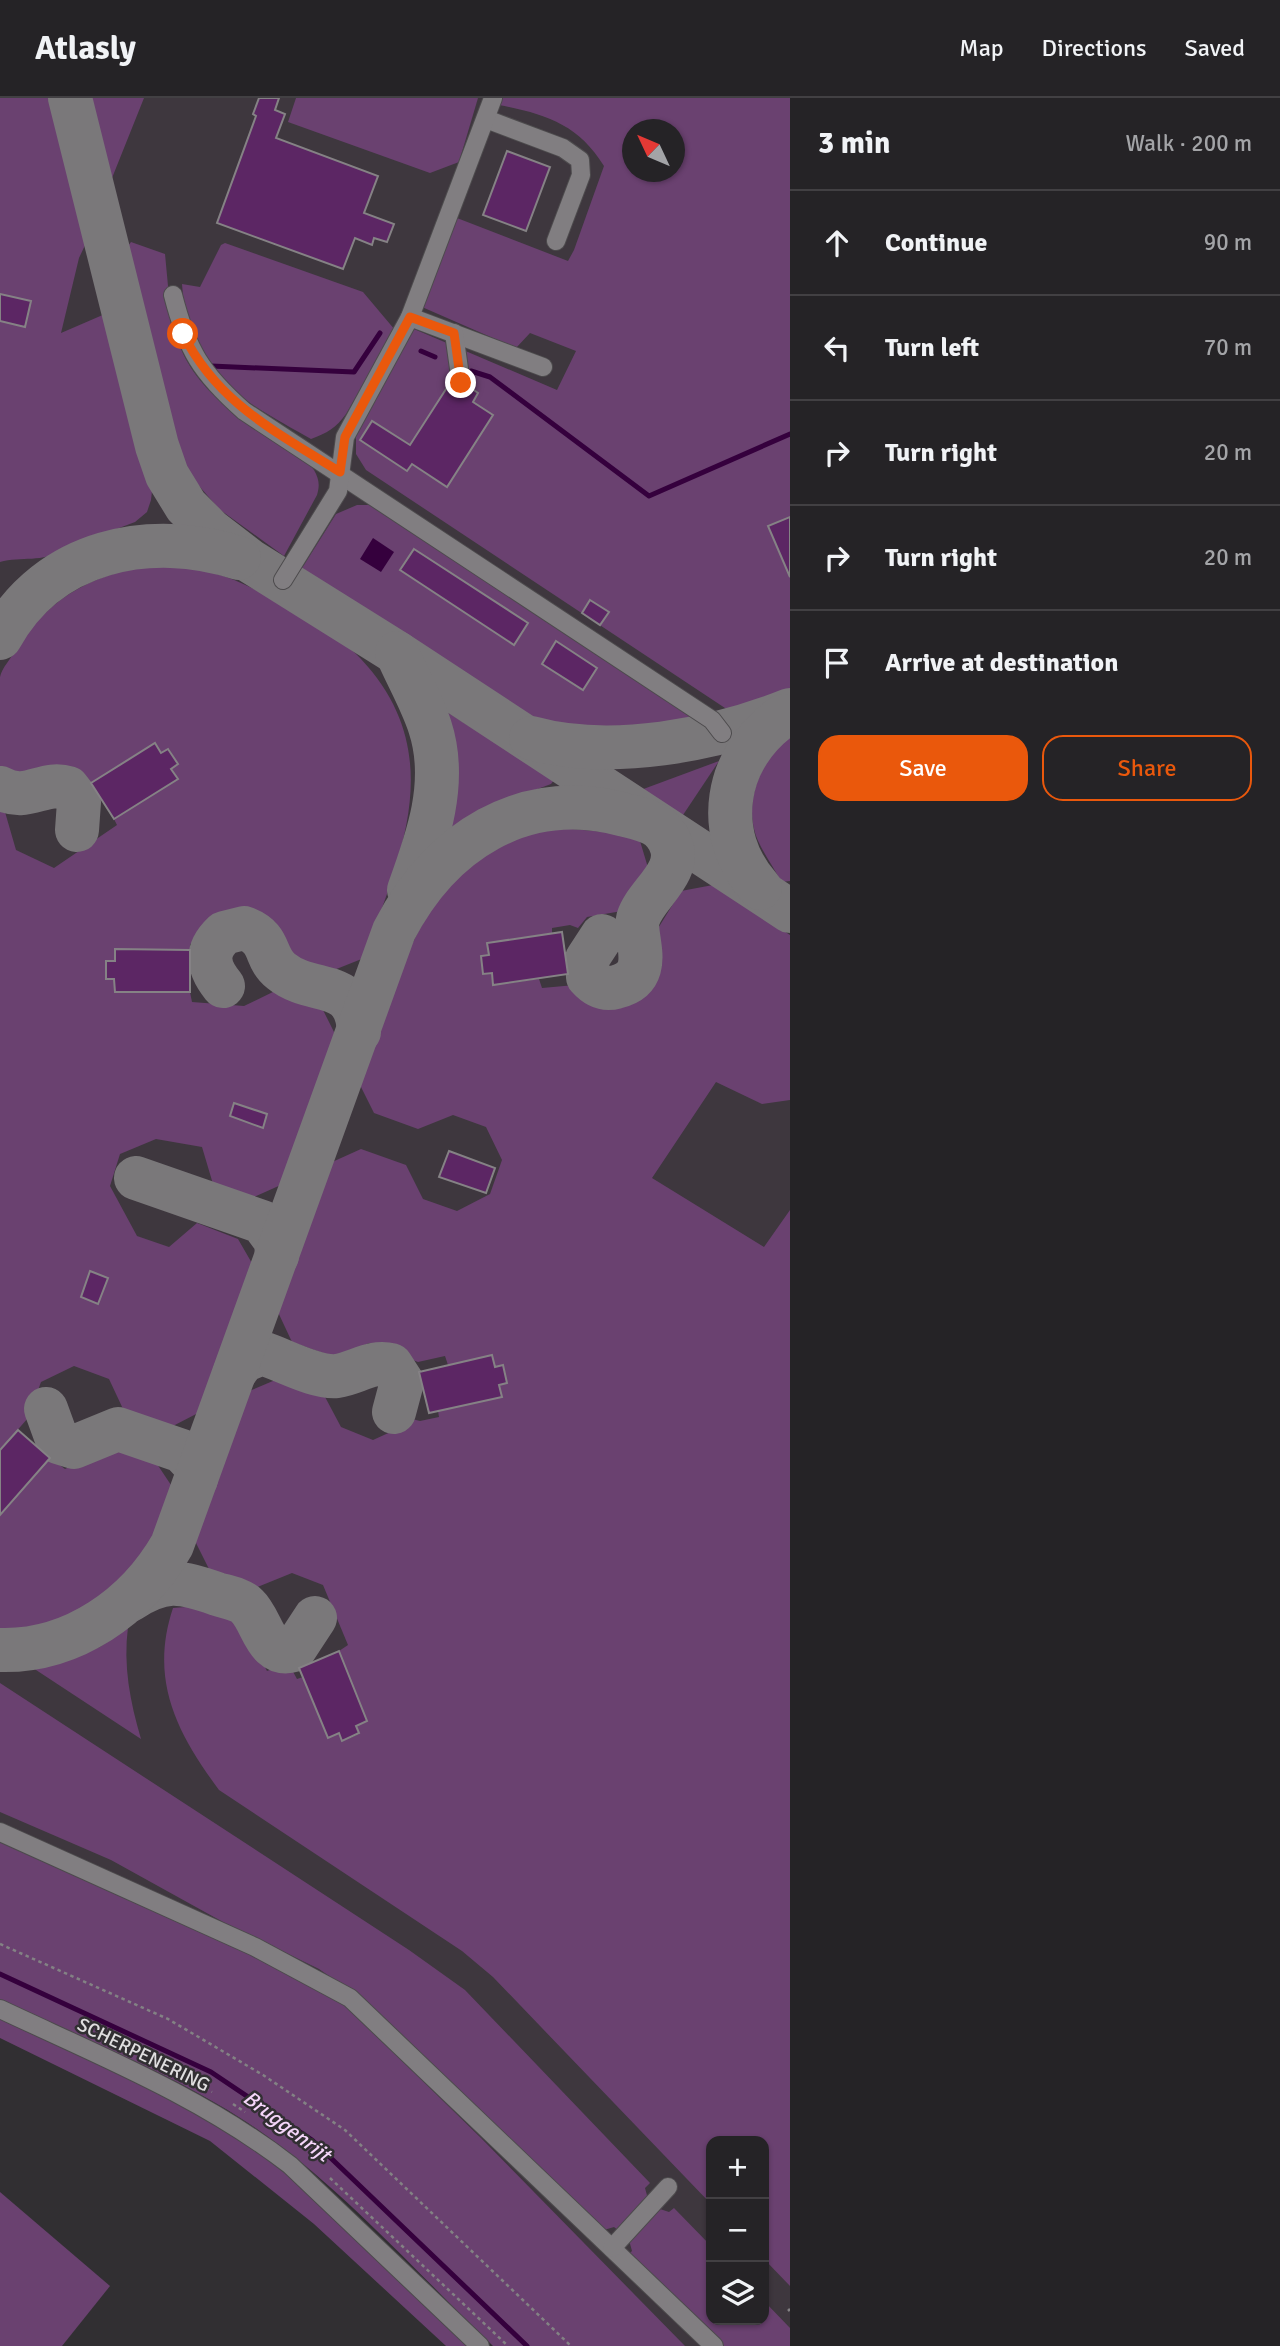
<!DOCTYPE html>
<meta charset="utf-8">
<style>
body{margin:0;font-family:Signika,sans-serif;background:#312f32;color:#f1f3f6}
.controls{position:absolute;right:21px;bottom:21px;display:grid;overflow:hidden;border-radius:14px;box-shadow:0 2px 5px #0004}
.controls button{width:63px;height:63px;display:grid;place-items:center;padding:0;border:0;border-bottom:2px solid #424043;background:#252326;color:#f1f3f6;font:35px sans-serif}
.compass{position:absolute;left:622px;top:21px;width:63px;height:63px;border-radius:50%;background:#252326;box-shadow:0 2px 5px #0004;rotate:314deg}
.stop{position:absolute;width:21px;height:21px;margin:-16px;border:5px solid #ea580c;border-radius:50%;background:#fff}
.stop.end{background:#ea580c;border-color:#fff;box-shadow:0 2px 7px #0008}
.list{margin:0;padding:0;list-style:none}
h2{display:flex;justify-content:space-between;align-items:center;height:91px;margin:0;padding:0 28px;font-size:30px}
h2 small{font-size:23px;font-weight:400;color:#a3a4a7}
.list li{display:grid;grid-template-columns:46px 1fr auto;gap:21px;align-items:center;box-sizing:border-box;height:105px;padding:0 28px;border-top:2px solid #424043}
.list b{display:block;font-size:26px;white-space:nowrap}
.list em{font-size:23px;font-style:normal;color:#a3a4a7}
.actions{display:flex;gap:14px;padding:21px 28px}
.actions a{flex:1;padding:16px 0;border:2px solid #ea580c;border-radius:21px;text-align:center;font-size:24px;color:#ea580c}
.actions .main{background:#ea580c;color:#fff}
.icon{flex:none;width:38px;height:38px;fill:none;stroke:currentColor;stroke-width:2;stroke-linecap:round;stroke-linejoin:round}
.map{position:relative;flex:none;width:790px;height:2248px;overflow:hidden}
header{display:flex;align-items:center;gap:42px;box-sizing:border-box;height:98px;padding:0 35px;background:#252326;border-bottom:2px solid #424043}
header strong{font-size:33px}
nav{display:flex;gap:38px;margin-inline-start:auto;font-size:24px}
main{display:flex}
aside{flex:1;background:#252326}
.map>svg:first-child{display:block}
</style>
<header>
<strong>Atlasly</strong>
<nav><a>Map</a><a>Directions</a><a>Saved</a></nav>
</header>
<main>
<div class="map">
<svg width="790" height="2248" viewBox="0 0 790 2248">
<rect width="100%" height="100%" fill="#312f32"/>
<path fill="#3e373e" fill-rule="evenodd" d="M0,0H790V2248H553L341,2042L0,1853ZM632,32H674V74H632ZM711,2043H764V2222H711Z"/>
<g fill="#6a4170" fill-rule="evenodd">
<path d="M0,0H57L87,143L79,160L61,235L105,216L153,384L151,402L147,414L135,424L61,452C44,465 21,458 0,464Z"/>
<path d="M87,0H144L108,90L95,45Z"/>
<path d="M296,0H478L459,64L430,75L288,24Z"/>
<path d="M501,0H790V592L728,612L366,372L356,356V336L414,231L557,292L576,253L530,235L516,250L422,209L457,120L568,163L574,152L604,68C578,26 545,16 499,7ZM632,32H674V74H632Z"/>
<path d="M131,144L165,156C172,227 171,264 231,312C246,325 307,360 314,372C319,381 320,387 317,397L284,458L219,411L188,375L168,320L123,155Z"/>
<path d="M225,145L363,194L395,232L346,316C336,330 327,335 311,341C279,323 224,294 204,265C188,243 184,211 182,186L200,189L221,147Z"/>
<path d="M357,407H371L693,620C635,632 573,633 518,614L302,470L336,416Z"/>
<path d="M163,466C221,471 256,489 305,521C323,532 347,545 361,561C449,655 401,756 364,860L334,872L293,860L275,824L239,811L206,826L197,844L190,846V852L115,851V863H106V881H114L115,894H190L192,904L244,908L277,892L321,908L336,938L283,1086L252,1100L213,1086L202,1049L156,1041L120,1056L110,1088L137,1138L169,1149L197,1125L238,1141L253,1167L200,1314L171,1329L124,1313L109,1281L74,1268L41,1284L28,1320L0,1352V711L5,714L16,752L54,770L117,727L114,721L177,681L171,671L178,666L169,651L161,655L155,645L91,685L60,672L21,682L0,671C0,644 0,605 0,579C2,570 11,560 16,552C50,496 99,473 163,466Z"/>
<path d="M439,609L554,682L551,686L481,712L450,731C454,684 455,654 439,609Z"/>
<path d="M790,638V783L781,784C773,767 758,749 754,731C746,697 763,659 790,638Z"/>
<path d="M719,663L681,720L638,693Z"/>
<path d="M549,729L617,735L640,743L649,773L622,813L587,819L578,830L570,827L552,830V835L487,845L489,857L481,859L483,876L492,875L494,887L539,881L542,890L575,887L606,908L640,901L662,868L657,832L681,793L713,787L790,837V1002L762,1006L716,984L652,1080L764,1149L790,1112V2188L764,2161V2043H711V2106L493,1879L462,1853L219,1692C177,1635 149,1582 173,1510L198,1508L242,1525L267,1573L283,1567L291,1570L297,1581L303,1579L343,1643L359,1636L356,1628L367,1623L339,1553L348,1547L323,1487L292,1475L255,1490L210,1473L195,1443L247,1294L280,1280L324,1297L341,1329L373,1342L408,1326L412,1321L420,1323L439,1319L438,1313L501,1298L499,1287L507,1285L503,1268L495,1269L492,1257L448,1267L445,1258L418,1264L369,1245L337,1260L292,1244L277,1212L330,1065L361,1051L406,1067L423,1101L457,1113L490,1096L502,1062L486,1029L453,1017L418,1031L374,1015L359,985C396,885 427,749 549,729Z"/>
<path d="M110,1349L157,1366L173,1390C162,1415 153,1442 138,1464C108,1507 51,1532 0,1532V1417L50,1360L65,1371Z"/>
<path d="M128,1529C123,1567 130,1604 141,1641L33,1570L100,1549Z"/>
<path d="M0,1585L409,1852L465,1892L650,2085L645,2090L648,2101L619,2133L614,2129L604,2132L356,1897L319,1871L223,1824L111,1762L0,1714Z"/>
<path d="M0,1742L238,1847L344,1906L481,2040L685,2248H493C417,2175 335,2082 248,2025C172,1975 83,1941 0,1902Z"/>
<path d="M0,1921L157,1994L227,2030L294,2080L472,2248H446L314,2126L210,2043L0,1940Z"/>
<path d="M0,2094L110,2188L62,2248H0Z"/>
<path d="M674,2110L711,2148V2222H764V2203L790,2230V2248H724L629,2156L632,2153L629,2142L660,2111L669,2114Z"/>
</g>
<path fill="#35003d" d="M373,440L394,454L381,474L360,461Z"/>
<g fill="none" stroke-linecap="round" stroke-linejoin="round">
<g stroke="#35003d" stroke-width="5">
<path d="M421,253L435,259"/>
<path d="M211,268L354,274L380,235"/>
<path d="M471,273L490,279L649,398L790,336"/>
<path d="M0,1876L211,1974L312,2042L527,2248"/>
</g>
<g stroke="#7a787a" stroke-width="44">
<path d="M70,0L157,348L167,377L186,408L211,433L250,463L397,555L790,813"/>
<path d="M0,540C48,452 150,431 239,460"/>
<path d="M397,555C408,580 422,604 430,629C448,684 428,740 409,792"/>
<path d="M531,640C611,662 715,642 790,612"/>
<path d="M0,690C28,705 43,682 68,690L79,704L77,732"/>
<path d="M760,790C711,736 725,658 783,618"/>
<path d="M223,888C207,868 205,853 224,835L244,830C273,841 263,859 281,873C313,899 356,878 359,934"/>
<path d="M136,1080L262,1124L276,1143L277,1158"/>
<path d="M235,1274L243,1263L262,1255C284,1262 315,1280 337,1278C356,1275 372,1262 391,1267L402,1284L394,1314"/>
<path d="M46,1311L58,1344L74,1349L118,1331L182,1353L196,1368V1381"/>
<path d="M130,1502C164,1480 180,1483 217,1496C227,1499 240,1501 247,1508C263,1523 265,1561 294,1552L315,1520"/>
<path d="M0,1552C73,1554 137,1508 172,1447L394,833C440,744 523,689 625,717C645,722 663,725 671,747C682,775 645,797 638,821C633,840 657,879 616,889C605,892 596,888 588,879L587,861L602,838"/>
</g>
</g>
<g fill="#5c2664" stroke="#858285" stroke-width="2">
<path d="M259,0H279L275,12L285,16L276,40L378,78L364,115L394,126L387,144L374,140L372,147L355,140L343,171L217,125L256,18L253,16Z"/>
<path d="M507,53L550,69L526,133L483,117Z"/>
<path d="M0,196L31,203L25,229L0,223Z"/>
<path d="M448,288L457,296H463L471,290L478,295L473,304L493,317L447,389L412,366L407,373L360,342L372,323L410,347Z"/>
<path d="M790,419V479L768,428Z"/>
<path d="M414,451L528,525L514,547L400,472Z"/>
<path d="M590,502L609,514L600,527L582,515Z"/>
<path d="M556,543L597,570L583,592L542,566Z"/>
<path d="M155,645L161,655L168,651L178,666L171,671L178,681L114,721L91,685Z"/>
<path d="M562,834L568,876L493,887L492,875L483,876L481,858L489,857L487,845Z"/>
<path d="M115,851L190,852V894H115L114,881H106V863H115Z"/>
<path d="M234,1005L267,1016L263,1030L230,1018Z"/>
<path d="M449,1053L495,1070L486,1095L439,1079Z"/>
<path d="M90,1173L108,1180L98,1206L81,1199Z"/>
<path d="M492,1257L495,1269L503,1267L507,1285L499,1287L502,1299L429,1315L419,1274Z"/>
<path d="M18,1332L50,1360L0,1417V1352Z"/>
<path d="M339,1553L367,1623L356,1628L359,1635L342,1643L339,1635L328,1640L299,1570Z"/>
</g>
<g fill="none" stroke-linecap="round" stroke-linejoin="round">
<defs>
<g id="minor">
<path d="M486,21L563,50L580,62L581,77L556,143"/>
<path d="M173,197C187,252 201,275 244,313L712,622L722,635"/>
<path d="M410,219L543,269"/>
<path d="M454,235L461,285"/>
<path d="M283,482L338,393L345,339L410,219L493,0"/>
<path d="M0,1734L255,1849L350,1900L714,2248"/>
<path d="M0,1911C100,1958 202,1999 290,2067L480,2248"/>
<path d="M612,2150L668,2089"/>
</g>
</defs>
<use href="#minor" stroke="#4d4b4d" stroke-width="20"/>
<g stroke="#838284" stroke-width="2.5" stroke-dasharray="3.5 3.5" stroke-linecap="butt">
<path d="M0,1846L168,1921L263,1977L345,2032L571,2248"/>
<path d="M175,1973L212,1994"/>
<path d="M233,2006L245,2014"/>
<path d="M330,2080L508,2248"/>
<path d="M788,2213L790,2211"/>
</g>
<use href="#minor" stroke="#817e81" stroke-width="18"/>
</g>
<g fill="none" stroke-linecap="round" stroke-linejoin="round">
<path stroke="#ea580c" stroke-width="9" d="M183,236C218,306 277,334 340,374L345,339L410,219L454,235L461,285"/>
</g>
<g text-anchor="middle" stroke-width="5" stroke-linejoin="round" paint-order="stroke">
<g font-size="19" fill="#e0dfe0" stroke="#312f32">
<text transform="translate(144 1956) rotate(26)" y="7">SCHERPENERING</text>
</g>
<g font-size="21" font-style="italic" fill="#f5d6fa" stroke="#312f32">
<text transform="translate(287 2028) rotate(37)" y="7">Bruggenrijt</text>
</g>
</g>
</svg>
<div class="controls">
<button>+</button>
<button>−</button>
<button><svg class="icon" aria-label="layers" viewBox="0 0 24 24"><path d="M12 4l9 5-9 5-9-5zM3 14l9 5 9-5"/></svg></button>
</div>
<svg class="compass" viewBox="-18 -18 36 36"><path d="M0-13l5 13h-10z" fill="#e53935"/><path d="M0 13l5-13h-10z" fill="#a3a4a7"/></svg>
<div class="stop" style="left:183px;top:236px"></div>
<div class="stop end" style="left:461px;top:285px"></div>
</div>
<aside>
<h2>3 min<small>Walk · 200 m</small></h2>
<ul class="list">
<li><svg class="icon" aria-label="ahead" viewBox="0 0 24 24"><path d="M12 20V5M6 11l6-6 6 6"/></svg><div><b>Continue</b></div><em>90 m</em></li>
<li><svg class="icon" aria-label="left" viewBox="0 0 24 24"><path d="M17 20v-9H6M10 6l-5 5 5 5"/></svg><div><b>Turn left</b></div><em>70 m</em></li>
<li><svg class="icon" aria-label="right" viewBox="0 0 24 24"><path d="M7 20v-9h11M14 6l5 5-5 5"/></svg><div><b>Turn right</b></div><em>20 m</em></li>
<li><svg class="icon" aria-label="right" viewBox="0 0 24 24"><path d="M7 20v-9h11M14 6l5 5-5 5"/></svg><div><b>Turn right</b></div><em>20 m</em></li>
<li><svg class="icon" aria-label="arrive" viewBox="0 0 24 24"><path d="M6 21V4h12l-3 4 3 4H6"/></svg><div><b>Arrive at destination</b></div></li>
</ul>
<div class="actions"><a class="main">Save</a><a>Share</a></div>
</aside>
</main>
